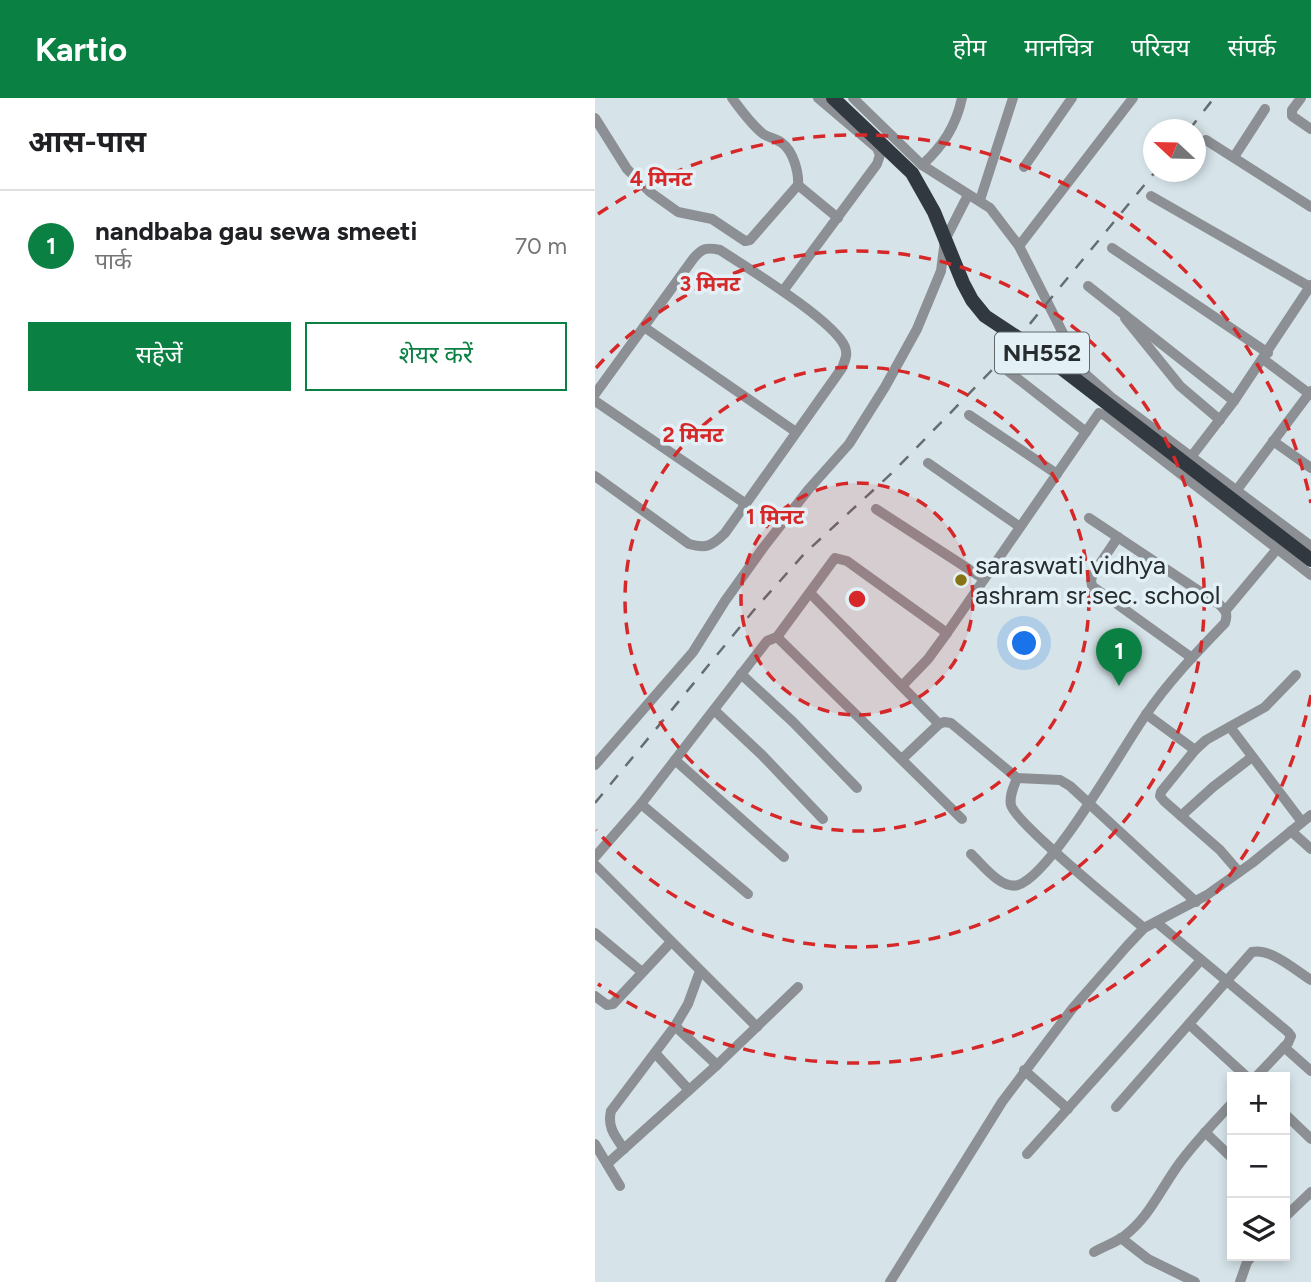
<!DOCTYPE html>
<html lang="hi">
<meta charset="utf-8">
<style>
body{margin:0;font-family:Figtree,"Noto Sans Devanagari",sans-serif;background:#f2f2f2;color:#202124}
.controls{position:absolute;right:21px;bottom:21px;display:grid;overflow:hidden;border-radius:0px;box-shadow:0 4px 10px #0003}
.controls button{width:63px;height:63px;display:grid;place-items:center;padding:0;border:0;border-bottom:2px solid #e0e0e0;background:#fff;color:#202124;font:35px sans-serif}
.compass{position:absolute;left:548px;top:21px;width:63px;height:63px;border-radius:50%;background:#fff;box-shadow:0 4px 10px #0003;rotate:292deg}
.you{position:absolute;left:430px;top:546px;width:24px;height:24px;margin:-18px;border:5px solid #fff;border-radius:50%;background:#1a73e8;box-shadow:0 0 0 10px #1a73e833}
.badge{display:grid;place-items:center;width:46px;height:46px;border-radius:50%;background:#0b8043;color:#fff;font-size:23px;font-weight:700}
.pin{position:absolute;translate:-50% -58px;filter:drop-shadow(0 2px 4px #0008)}
.pin::after{content:'';position:absolute;top:37px;width:24px;height:21px;background:inherit;clip-path:polygon(0 0,100% 0,50% 100%)}
.list{margin:0;padding:0;list-style:none}
h2{display:flex;justify-content:space-between;align-items:center;height:91px;margin:0;padding:0 28px;font-size:30px}
h2 small{font-size:23px;font-weight:400;color:#757577}
.list li{display:grid;grid-template-columns:46px 1fr auto;gap:21px;align-items:center;box-sizing:border-box;height:112px;padding:0 28px;border-top:2px solid #e0e0e0}
.list b{display:block;font-size:26px;white-space:nowrap}
.list p{margin:0;font-size:23px;white-space:nowrap;color:#757577}
.list em{font-size:23px;font-style:normal;color:#757577}
.actions{display:flex;gap:14px;padding:21px 28px}
.actions a{flex:1;padding:16px 0;border:2px solid #0b8043;border-radius:0px;text-align:center;font-size:24px;color:#0b8043}
.actions .main{background:#0b8043;color:#fff}
.icon{flex:none;width:38px;height:38px;fill:none;stroke:currentColor;stroke-width:2;stroke-linecap:round;stroke-linejoin:round}
.map{position:relative;flex:none;width:716px;height:1184px;overflow:hidden}
header{display:flex;align-items:center;gap:42px;box-sizing:border-box;height:98px;padding:0 35px;background:#0b8043;color:#fff}
header strong{font-size:33px}
nav{display:flex;gap:38px;margin-inline-start:auto;font-size:24px}
main{display:flex}
aside{flex:1;background:#fff}
.map>svg:first-child{display:block}
</style>
<header>
<strong>Kartio</strong>
<nav><a>होम</a><a>मानचित्र</a><a>परिचय</a><a>संपर्क</a></nav>
</header>
<main>
<aside>
<h2>आस-पास<small></small></h2>
<ul class="list">
<li><span class="badge">1</span><div><b>nandbaba gau sewa smeeti</b><p>पार्क</p></div><em>70 m</em></li>
</ul>
<div class="actions"><a class="main">सहेजें</a><a>शेयर करें</a></div>
</aside>
<div class="map">
<svg width="716" height="1184" viewBox="0 0 716 1184">
<rect width="100%" height="100%" fill="#d6e4e9"/>
<g fill="none" stroke-linecap="round" stroke-linejoin="round">
<g stroke="#8c9094" stroke-width="10">
<path d="M258,0L327,67L395,110L424,148L487,273L516,299L716,448"/>
<path d="M706,0L697,12V18L716,31"/>
<path d="M0,20L32,71L55,94L83,114L117,121L150,143L155,142L203,87C204,74 198,53 187,45C181,40 173,40 167,35C155,25 146,12 137,0"/>
<path d="M611,42L716,109"/>
<path d="M639,59L670,11"/>
<path d="M327,67C348,48 361,28 367,0"/>
<path d="M429,69L477,0"/>
<path d="M203,87L243,120"/>
<path d="M556,98L715,189"/>
<path d="M385,102L418,0"/>
<path d="M424,148L538,0"/>
<path d="M517,150L673,255"/>
<path d="M493,188L639,303"/>
<path d="M188,193L282,66L285,57L282,50L223,0"/>
<path d="M530,220L585,288L625,322"/>
<path d="M49,229L201,334"/>
<path d="M668,261L716,297"/>
<path d="M413,273L491,334"/>
<path d="M0,296L98,161C107,150 111,149 125,152C151,169 240,223 250,249C253,257 250,262 247,270L130,435C117,448 111,451 94,446L0,378"/>
<path d="M0,303L151,406"/>
<path d="M374,317L462,376"/>
<path d="M678,343L716,370"/>
<path d="M596,359L639,303L716,187"/>
<path d="M333,365L425,429"/>
<path d="M641,393L716,293"/>
<path d="M281,411L389,481"/>
<path d="M523,439L498,476L496,482L497,488L597,560"/>
<path d="M216,496L344,626"/>
<path d="M631,512L682,451"/>
<path d="M182,539L240,460L252,463L352,535"/>
<path d="M146,576L198,624L262,690"/>
<path d="M307,588L333,561L352,535L504,315L511,318L716,477"/>
<path d="M119,612L167,657L228,721"/>
<path d="M551,616L600,652"/>
<path d="M635,629L707,724"/>
<path d="M307,661L344,626L349,624L356,625L422,680L465,682L475,688L601,804"/>
<path d="M80,662L189,759"/>
<path d="M0,667L98,554L130,503L168,450L213,392L254,346L290,289L322,231L346,173L350,142L373,97"/>
<path d="M422,680C419,688 414,698 416,707C420,725 528,812 549,830"/>
<path d="M46,706L153,796"/>
<path d="M586,718L618,689L657,659"/>
<path d="M696,733L716,751"/>
<path d="M376,756C387,766 406,792 423,787C456,777 527,651 550,618C573,584 602,554 630,525C633,516 631,513 625,507L494,420"/>
<path d="M0,759L46,706L172,543L182,539L367,721"/>
<path d="M0,767L162,929"/>
<path d="M644,774L625,752L569,703L565,698L566,694L600,652L611,642L670,609L701,577"/>
<path d="M561,824L693,934L696,938L693,945L661,979"/>
<path d="M0,835L47,874"/>
<path d="M0,898L12,907L18,906L76,844"/>
<path d="M595,927L652,979"/>
<path d="M80,928L122,967"/>
<path d="M689,949L716,973"/>
<path d="M60,955L94,992"/>
<path d="M429,972L473,1011"/>
<path d="M521,1009L657,854C676,850 700,872 716,882"/>
<path d="M690,1016L716,1041"/>
<path d="M610,1034L637,1060"/>
<path d="M0,1046L25,1088"/>
<path d="M29,1051C20,1038 12,1029 16,1013L80,928L93,906L105,873"/>
<path d="M432,1056L606,862"/>
<path d="M12,1066L122,967L203,889"/>
<path d="M690,1119L716,1094"/>
<path d="M526,1140L553,1161L600,1184"/>
<path d="M499,1154C508,1149 519,1145 528,1139C554,1120 565,1092 584,1066C600,1044 619,1025 637,1005"/>
<path d="M295,1184L407,1004L477,911L532,848L549,830L612,797L657,765L716,717"/>
<path d="M645,1184L652,1164L657,1158"/>
</g>
<g stroke="#656d70" stroke-width="2.5" stroke-dasharray="12 12" stroke-linecap="butt">
<path d="M594,32L619,0"/>
<path d="M0,705L159,512L210,455L298,374L396,273L560,74"/>
</g>
<path stroke="#313840" stroke-width="14" d="M238,0L317,75L339,114L368,185L377,202L390,218L449,257L716,462"/>
</g>
<circle cx="262" cy="501" r="116" fill="#d62828" fill-opacity=".12"/>
<g fill="none" stroke="#d62828" stroke-width="3.5" stroke-dasharray="12 9">
<circle cx="262" cy="501" r="116"/>
<circle cx="262" cy="501" r="232"/>
<path d="M1 270A348 348 0 1 1 1 732"/>
<path d="M716 597A464 464 0 0 1 3 886M3 116A464 464 0 0 1 716 405"/>
</g>
<circle fill="#867314" stroke="#e3f1f7" stroke-width="2.5" cx="366" cy="482" r="7"/>
<g text-anchor="middle" stroke-width="7" stroke-linejoin="round" paint-order="stroke">
<rect fill="#e3f1f7" stroke="#5f676a" stroke-width="2" x="400" y="234.5" width="94" height="41" rx="5"/>
<g font-size="24" font-weight="bold" fill="#272c2e">
<text x="447" y="263">NH552</text>
</g>
<g font-size="26" fill="#272c2e" stroke="#e3f1f7" text-anchor="start">
<text x="380" y="476">saraswati vidhya<tspan x="380" dy="30">ashram sr.sec. school</tspan></text>
</g>
</g>
<circle cx="262" cy="501" r="10" fill="#d62828" stroke="#e3f1f7" stroke-width="3.5"/>
<g font-size="21" text-anchor="middle" font-weight="bold" fill="#d62828" stroke="#e3f1f7" stroke-width="7" stroke-linejoin="round" paint-order="stroke">
<text x="66" y="88">4 मिनट</text>
<text x="115" y="193">3 मिनट</text>
<text x="98" y="344">2 मिनट</text>
<text x="180" y="426">1 मिनट</text>
</g>
</svg>
<div class="controls">
<button>+</button>
<button>−</button>
<button><svg class="icon" aria-label="layers" viewBox="0 0 24 24"><path d="M12 4l9 5-9 5-9-5zM3 14l9 5 9-5"/></svg></button>
</div>
<svg class="compass" viewBox="-18 -18 36 36"><path d="M0-13l5 13h-10z" fill="#e53935"/><path d="M0 13l5-13h-10z" fill="#757577"/></svg>
<div class="you"></div>
<div class="pin badge" style="left:524px;top:588px">1</div>
</div>
</main>
